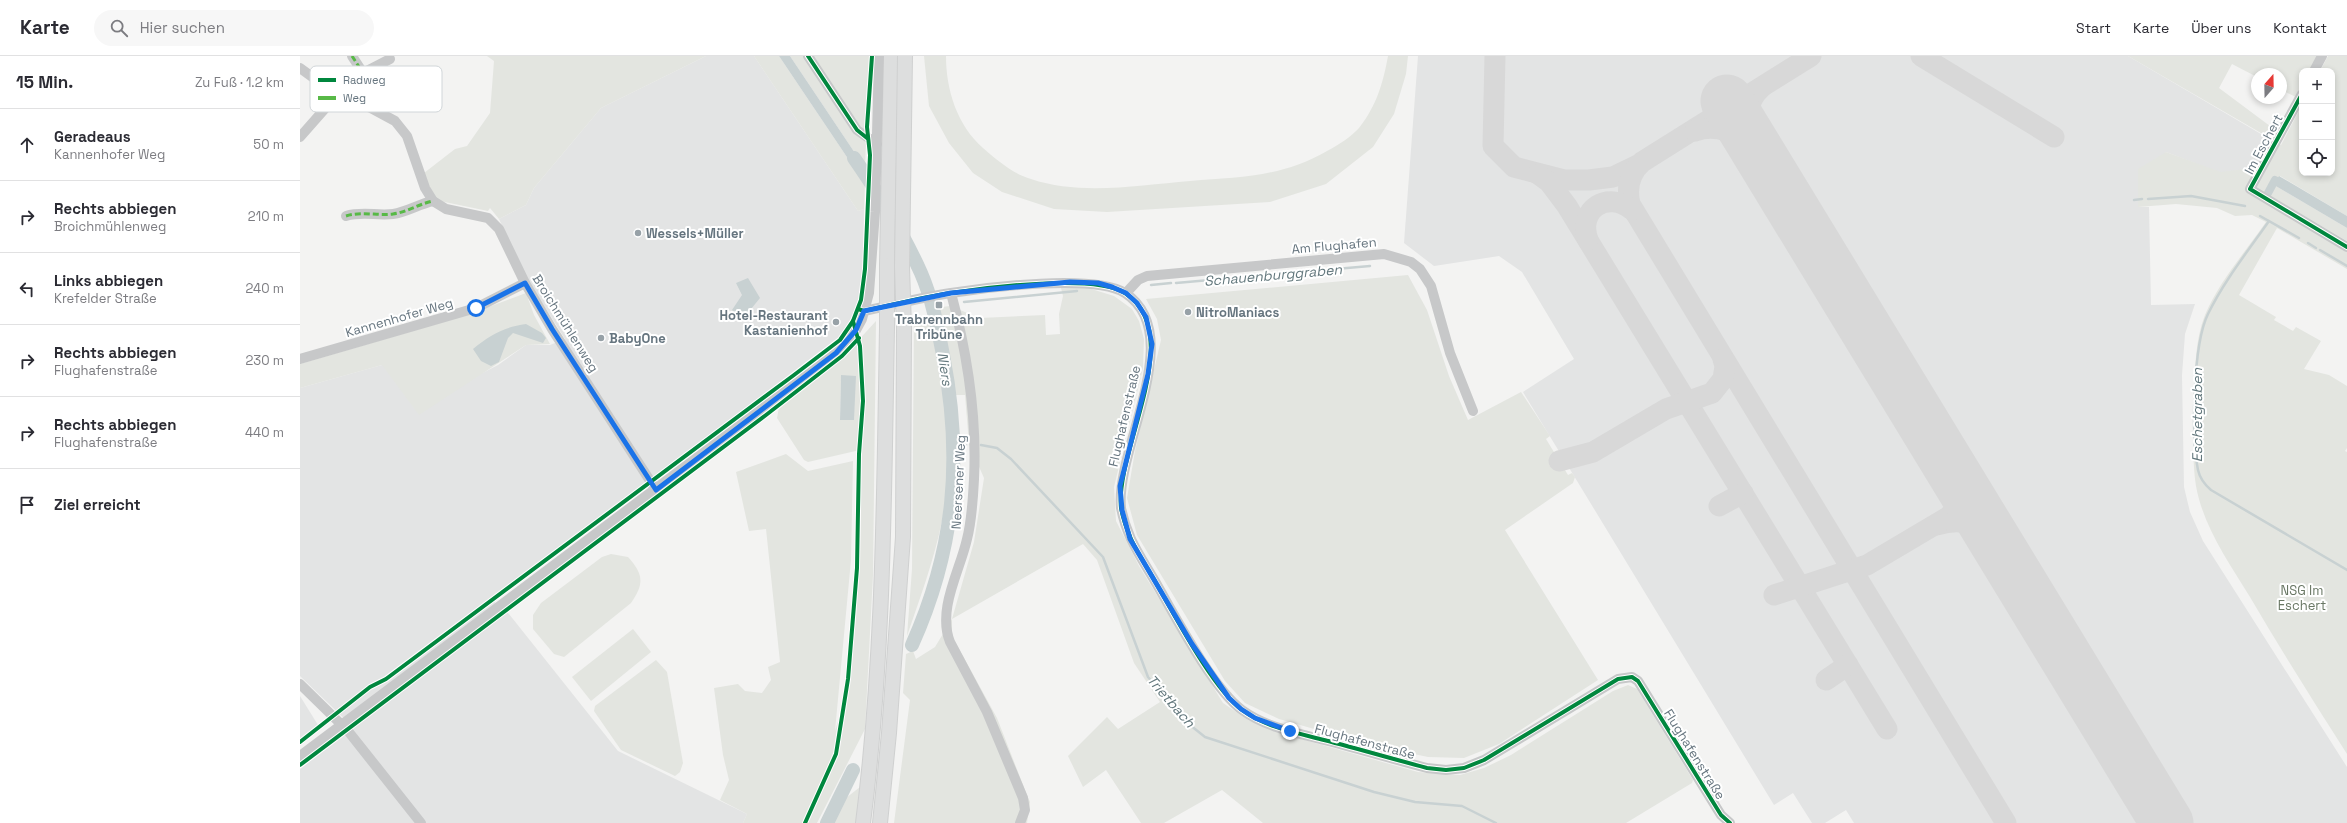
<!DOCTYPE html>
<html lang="de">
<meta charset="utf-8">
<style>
body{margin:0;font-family:"Space Grotesk",sans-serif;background:#f7f7f7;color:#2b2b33}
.controls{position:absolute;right:12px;top:12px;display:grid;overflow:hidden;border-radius:8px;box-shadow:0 2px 6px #0003}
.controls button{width:36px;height:36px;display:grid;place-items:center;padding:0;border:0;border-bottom:1px solid #e1e1e2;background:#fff;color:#2b2b33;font:20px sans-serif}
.compass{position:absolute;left:1951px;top:12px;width:36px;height:36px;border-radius:50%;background:#fff;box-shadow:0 2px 6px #0003;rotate:20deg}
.stop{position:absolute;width:12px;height:12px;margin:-9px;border:3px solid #1a73e8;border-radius:50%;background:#fff}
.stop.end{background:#1a73e8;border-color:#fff;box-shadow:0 1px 4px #0008}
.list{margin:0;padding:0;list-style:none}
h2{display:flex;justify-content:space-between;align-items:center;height:52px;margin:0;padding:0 16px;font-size:17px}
h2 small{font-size:13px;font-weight:400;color:#7c7c81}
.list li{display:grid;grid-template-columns:26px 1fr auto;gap:12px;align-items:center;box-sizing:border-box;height:72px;padding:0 16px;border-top:1px solid #e1e1e2}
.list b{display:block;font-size:15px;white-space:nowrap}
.list p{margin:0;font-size:13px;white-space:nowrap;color:#7c7c81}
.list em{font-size:13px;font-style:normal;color:#7c7c81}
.icon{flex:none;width:22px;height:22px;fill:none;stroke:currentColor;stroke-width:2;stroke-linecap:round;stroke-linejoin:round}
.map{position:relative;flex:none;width:2047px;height:767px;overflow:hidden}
header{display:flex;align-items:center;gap:24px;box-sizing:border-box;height:56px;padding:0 20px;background:#fff;border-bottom:1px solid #e1e1e2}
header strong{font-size:19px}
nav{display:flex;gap:22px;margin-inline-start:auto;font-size:14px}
.search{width:280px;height:36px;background:#f7f7f7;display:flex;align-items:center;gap:10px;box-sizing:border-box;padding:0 14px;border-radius:22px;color:#7c7c81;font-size:15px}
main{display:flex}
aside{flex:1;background:#fff}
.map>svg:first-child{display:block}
</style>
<header>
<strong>Karte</strong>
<div class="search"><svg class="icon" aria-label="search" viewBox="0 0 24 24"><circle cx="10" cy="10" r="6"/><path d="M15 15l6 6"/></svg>Hier suchen</div>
<nav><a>Start</a><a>Karte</a><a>Über uns</a><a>Kontakt</a></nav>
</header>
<main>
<aside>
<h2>15 Min.<small>Zu Fuß · 1.2 km</small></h2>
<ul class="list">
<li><svg class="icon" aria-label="ahead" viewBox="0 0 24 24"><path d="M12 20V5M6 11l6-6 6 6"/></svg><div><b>Geradeaus</b><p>Kannenhofer Weg</p></div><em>50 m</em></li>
<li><svg class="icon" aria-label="right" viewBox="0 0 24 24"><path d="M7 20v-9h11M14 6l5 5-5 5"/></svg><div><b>Rechts abbiegen</b><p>Broichmühlenweg</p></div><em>210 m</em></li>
<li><svg class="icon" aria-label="left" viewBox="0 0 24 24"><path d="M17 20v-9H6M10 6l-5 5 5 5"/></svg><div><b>Links abbiegen</b><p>Krefelder Straße</p></div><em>240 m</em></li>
<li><svg class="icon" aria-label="right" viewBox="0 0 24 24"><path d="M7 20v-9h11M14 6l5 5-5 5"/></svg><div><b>Rechts abbiegen</b><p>Flughafenstraße</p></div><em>230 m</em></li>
<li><svg class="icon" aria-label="right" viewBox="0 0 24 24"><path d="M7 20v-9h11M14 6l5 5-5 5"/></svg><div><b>Rechts abbiegen</b><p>Flughafenstraße</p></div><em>440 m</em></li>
<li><svg class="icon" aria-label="arrive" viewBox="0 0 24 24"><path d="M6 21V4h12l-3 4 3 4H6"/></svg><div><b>Ziel erreicht</b></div></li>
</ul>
</aside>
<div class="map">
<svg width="2047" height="767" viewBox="0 0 2047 767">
<rect width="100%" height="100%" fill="#f3f3f2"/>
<g fill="#e3e4e4">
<path d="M406,0H454L558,155L564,153L563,222L557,250L544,276L537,284L192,544L209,558L318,695L447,758L443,767H0V713L54,672L0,620V332L82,309L171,323L198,309L226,289H250L265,283L229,226L199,163L226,149L234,132L301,52Z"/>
<path d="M1118,0H1828L1973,85L1960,111L1921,117L1866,96L1838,151H1849L1851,249L1895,248L1885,278L1882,319L1884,431L1890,456L1903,485L2047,711V767H1554L1546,754L1525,767H1512L1493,737L1474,749L1223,336L1274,303L1222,216L1199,200L1134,210L1104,187Z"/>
<path d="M0,640L18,669L0,683Z"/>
</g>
<g fill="#e3e5e0" fill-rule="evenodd">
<path d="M187,0H406L301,52L234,132L226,149L199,163L190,152L188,155L140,145L131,137L124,117L155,93L167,90L190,57L194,5Z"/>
<path d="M454,0H479L565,128L564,153L558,155Z"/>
<path d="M490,0H504L566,86L565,112Z"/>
<path d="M511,0H569L566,75L563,74Z"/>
<path d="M624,0H646C646,34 657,69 683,92C697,104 713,118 731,123C781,140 839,129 890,125C941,121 982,121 1027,95C1038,89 1051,81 1059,72C1077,49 1083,27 1088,0H1108L1106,18L1094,58L1073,91L1026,128L970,146L807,156L754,153L702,136L673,117L649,87L629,50Z"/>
<path d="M1828,0H2017L2009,15H2002V29L1996,41L1981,34V18H1957V21L1932,8L1919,32L1978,76L1973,84L1981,89L2002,49V117H2032V15H2020L2028,0H2047V160L1980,120L1974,129L2047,172V185L1969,139L2047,194V213L1977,172L1939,239L1976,261L1974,264L1993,275L1996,271L2021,285L2004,313L2029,319L2047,330V392L2045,395L2047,396V698C2014,646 1981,594 1950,541C1929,507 1903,470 1896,430C1892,405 1893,366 1894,340C1895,314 1895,284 1905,259C1919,226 1945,196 1966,166L1952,159L1935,160L1917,152L1876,148L1838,151V113L1866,96L1921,116L1960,111L1961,102L1973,84Z"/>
<path d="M1108,219L1127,254L1149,320L1168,364L1221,336L1250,380L1246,383L1268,419L1272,417L1275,421L1273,427L1205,474L1298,624L1199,688L1164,702L1128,701L1067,688L979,663L945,647L925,625L837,479L827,442L835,395L861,284L857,263L846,243Z"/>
<path d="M761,232H788L814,240L832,253L839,265L844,283L843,312L814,431L816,465L839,510L923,647L948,664L976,676L1118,716L1160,719L1184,712L1211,699L1313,635L1328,629L1337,633L1393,724L1392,727L1326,767H963L922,734L864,767H841L806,714L783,731L768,700L807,661L818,673L860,646L834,607L797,504L783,488L652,563V580L697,662L727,739L730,746L727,767H594L610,644L603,637L606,598L613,595L616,603L635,591L652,563L674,486L684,422L669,388L665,339H655L634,252L650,250L680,262L745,259L746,279L760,278L759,258L763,240Z"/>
<path d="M226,237L234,259L250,288L226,289L119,359L82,309L0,332V308L167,259Z"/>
<path d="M631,260C649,322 655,402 642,465C634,504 620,542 607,580L612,513L614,262Z"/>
<path d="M576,265L573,519L565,673L517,767H443L447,758L420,744L429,724L423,699L414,632L438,628L445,635L462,637L471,624L468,611L480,606L466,473L449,475L436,416L486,398L508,415L553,405L551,504L535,675L548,633L556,561L560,394L508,406L504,404L477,362L479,351L543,301ZM541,320H556L540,363Z"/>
<path d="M311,498L328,501C344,519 344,528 331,547L264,601L254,598L233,573V559L241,547L302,501Z"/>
<path d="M333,573L351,596L291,645L272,621Z"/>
<path d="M356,604L367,616L383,707L380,716L375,720L321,694L294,655L295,650Z"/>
<path d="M560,731L556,767H532L546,742Z"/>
</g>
<g fill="#c8d1d2">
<path d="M479,0H490L565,112V128Z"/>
<path d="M1979,120L2047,160V172L1974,129Z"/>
<path d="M448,222L460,242L442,264L432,254L442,239L436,227Z"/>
<path d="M226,268L242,277L246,282L243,287L213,277L208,282L199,306L191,310L181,305L173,293C190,279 204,271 226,268Z"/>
<path d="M541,319L556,320L554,364H540Z"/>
</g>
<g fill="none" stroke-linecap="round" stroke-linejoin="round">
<g stroke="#c8d1d2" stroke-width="2.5">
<path d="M1848,143L1891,140L1945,150"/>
<path d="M1834,144L1842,143"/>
<path d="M1960,160L1999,182"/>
<path d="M1969,165C1948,195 1924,225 1908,258C1893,288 1891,381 1898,414C1900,423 1904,428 1911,434L2047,514"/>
<path d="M2008,187L2016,192"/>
<path d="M2020,194L2047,210"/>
<path d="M876,227L1070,210"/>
<path d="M851,229L871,227"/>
<path d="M664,246L777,235"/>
<path d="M655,387L666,389"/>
<path d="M681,389L697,392L711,403L803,501L848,621L885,665L905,681L1074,736L1115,746L1162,750L1196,767"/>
</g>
<path stroke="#c8d1d2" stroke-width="8" d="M1968,137L1975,124L1985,129"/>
<g stroke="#c8d1d2" stroke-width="14">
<path d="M554,102C579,138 603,177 621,217C632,242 638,273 643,299C663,402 655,493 612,589"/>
<path d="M527,767L553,714"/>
</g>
<g stroke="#d8d8d8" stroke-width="21">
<path d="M1195,0L1193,90L1214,111L1264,124H1289L1313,121L1340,108"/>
<path d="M1511,0L1342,106C1330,117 1326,131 1330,148L1706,767"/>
<path d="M1621,0L1754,81"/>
<path d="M1395,75C1418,67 1437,78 1455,91"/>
<path d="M1455,91C1449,69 1442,49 1461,32"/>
<path d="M1238,118L1249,126L1267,150L1587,673"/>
<path d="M1288,184C1277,153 1308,134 1332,154"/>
<path d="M1259,405L1293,396L1366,353L1412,337L1423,323L1425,310L1423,303"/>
<path d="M1419,450L1443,437"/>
<path d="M1637,469C1667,460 1680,470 1699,491"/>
<path d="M1474,539L1567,509L1648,461C1661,450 1661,437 1657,422"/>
<path d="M1526,624L1548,609"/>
</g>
<path stroke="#d8d8d8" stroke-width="53" d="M1427,45L1867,767"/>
<defs>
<g id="highway">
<path d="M587,209L591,0"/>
<path d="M563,767C584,603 584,437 587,272"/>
<path d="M580,767L589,677L603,481L604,272"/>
</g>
</defs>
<use href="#highway" stroke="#cfd0d0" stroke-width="16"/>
<g stroke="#c7c8c9" stroke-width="10">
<path d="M52,0L63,17"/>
<path d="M508,0L557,74L577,88"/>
<path d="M0,12L37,39L71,52L95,65L107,80L125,132L133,145L146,153L188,162L199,173L225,227L252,273L356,434"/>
<path d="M2014,15L2022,0"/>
<path d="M2002,38L1950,133L2047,191"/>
<path d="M0,81L37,39L63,17L90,3"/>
<path d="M46,160C62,155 77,160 93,158C107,156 119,148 133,145"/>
<path d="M651,237C667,296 677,361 674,423C673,442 672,464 667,483C660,515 637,553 650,586L687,656L723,742L725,754L720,767"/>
<path d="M826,237L838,224L847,220L1084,198L1111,206L1120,213L1131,230L1150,297L1173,355"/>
<path d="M564,255C593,249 622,241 651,237C688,231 795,218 825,237C888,278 815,393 821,452C823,462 827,474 831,483C838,498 848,513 856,527C875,560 913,633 942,654C965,671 997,677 1024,684C1059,693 1093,703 1127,712L1146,714L1164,712L1184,704L1318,623L1332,621L1338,625L1421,759L1430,767"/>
<path d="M0,303L176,252L225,227"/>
<path d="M0,628L48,675L121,767"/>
<path d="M0,700L519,310L536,297L556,274L562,263L569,237L575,156L579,0"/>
</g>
<use href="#highway" stroke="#dddede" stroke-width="14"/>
<defs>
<g id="highway-bridge">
<path d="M587,272V209"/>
<path d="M604,272L602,211L605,0"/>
</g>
</defs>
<use href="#highway-bridge" stroke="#cfd0d0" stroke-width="16" stroke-linecap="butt"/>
<use href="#highway-bridge" stroke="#dddede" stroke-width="14"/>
<g stroke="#58b947" stroke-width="3" stroke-dasharray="6 3" stroke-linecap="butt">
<path d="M52,0L63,17"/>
<path d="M46,160C62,155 77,160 93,158C107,156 119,148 133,145"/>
</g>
<defs>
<g id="cycleway">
<path d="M508,0L557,74L567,82"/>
<path d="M2002,38L1950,133L2047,191"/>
<path d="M558,253L564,255C593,249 622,241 651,237C688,231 795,218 825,237C888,278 815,393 821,452C823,462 827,474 831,483C838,498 848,513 856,527C875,560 913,633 942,654C965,671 997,677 1024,684C1059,693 1093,703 1127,712L1146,714L1164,712L1184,704L1318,623L1332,621L1338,625L1421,759L1430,767"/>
<path d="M0,686L70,631L86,623L494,319L540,284L553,265L561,244L565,213L570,99L567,71L572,0"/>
<path d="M0,709L466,359L542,300L559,282"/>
<path d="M505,767L536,698L548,623L557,512L559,398L563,345L560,290L553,265"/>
</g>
</defs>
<use href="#cycleway" stroke="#fff" stroke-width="6"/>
<use href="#cycleway" stroke="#00873e" stroke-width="4"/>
</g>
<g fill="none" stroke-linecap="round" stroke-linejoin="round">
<path stroke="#1a73e8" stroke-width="5" d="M176,252L225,227L252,273L356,434L536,297L556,274L564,255L651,237L770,226L798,227L812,231L826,237L837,247L846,261L852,288L848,318L820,430L822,454L830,483L892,588L929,642L941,653L955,662L990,675"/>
</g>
<g fill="#97a1a7" stroke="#fff" stroke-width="1.5">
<circle cx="338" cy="177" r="4"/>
<rect x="635" y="245" width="8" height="8" rx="2"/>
<circle cx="888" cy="256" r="4"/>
<circle cx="536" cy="266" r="4"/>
<circle cx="301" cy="282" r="4"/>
</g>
<g text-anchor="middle" stroke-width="4" stroke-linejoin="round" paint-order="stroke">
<g font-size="13" fill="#66757f" stroke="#fff">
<text transform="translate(1963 88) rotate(-62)" y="5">Im Eschert</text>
<text transform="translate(1034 189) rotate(-5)" y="5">Am Flughafen</text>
<text transform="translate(99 261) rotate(-16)" y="5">Kannenhofer Weg</text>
<text transform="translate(266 267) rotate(58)" y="5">Broichmühlenweg</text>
<text transform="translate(824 360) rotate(-77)" y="5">Flughafenstraße</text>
<text transform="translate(658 426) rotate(-87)" y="5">Neersener Weg</text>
<text transform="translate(1065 685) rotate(15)" y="5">Flughafenstraße</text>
<text transform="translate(1395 698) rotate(58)" y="5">Flughafenstraße</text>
</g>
<g font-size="13" font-weight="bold" fill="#66757f" stroke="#fff" text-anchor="start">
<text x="346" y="182">Wessels+Müller</text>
<text x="896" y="261">NitroManiacs</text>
<text x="528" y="264" text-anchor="end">Hotel-Restaurant<tspan x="528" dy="15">Kastanienhof</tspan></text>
<text x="639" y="268" text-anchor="middle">Trabrennbahn<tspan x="639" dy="15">Tribüne</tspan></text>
<text x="309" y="287">BabyOne</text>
</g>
<g font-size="13" fill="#697764" stroke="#fff">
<text x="2002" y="539">NSG Im<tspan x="2002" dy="15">Eschert</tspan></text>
</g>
<g font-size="14" font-style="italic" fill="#62777c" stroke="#fff">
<text transform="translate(973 219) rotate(-5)" y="5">Schauenburggraben</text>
<text transform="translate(645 313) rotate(81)" y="5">Niers</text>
<text transform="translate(1897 359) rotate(-90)" y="5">Eschetgraben</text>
<text transform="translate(871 645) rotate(49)" y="5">Trietbach</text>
</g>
</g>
<rect x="10" y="10" width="132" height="46" rx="6" fill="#fff" stroke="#d1d6d9" stroke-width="1"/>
<rect x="18" y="22" width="18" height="4" fill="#00873e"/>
<rect x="18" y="40" width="18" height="4" fill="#58b947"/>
<g font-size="11" fill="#66757f">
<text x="43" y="28">Radweg</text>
<text x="43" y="46">Weg</text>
</g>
</svg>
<div class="controls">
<button>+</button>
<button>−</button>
<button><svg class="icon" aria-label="locate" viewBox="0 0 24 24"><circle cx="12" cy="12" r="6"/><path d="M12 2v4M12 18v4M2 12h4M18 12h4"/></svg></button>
</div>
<svg class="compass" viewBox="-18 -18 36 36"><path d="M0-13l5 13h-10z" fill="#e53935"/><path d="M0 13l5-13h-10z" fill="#7c7c81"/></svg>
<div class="stop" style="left:176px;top:252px"></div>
<div class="stop end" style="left:990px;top:675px"></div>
</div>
</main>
